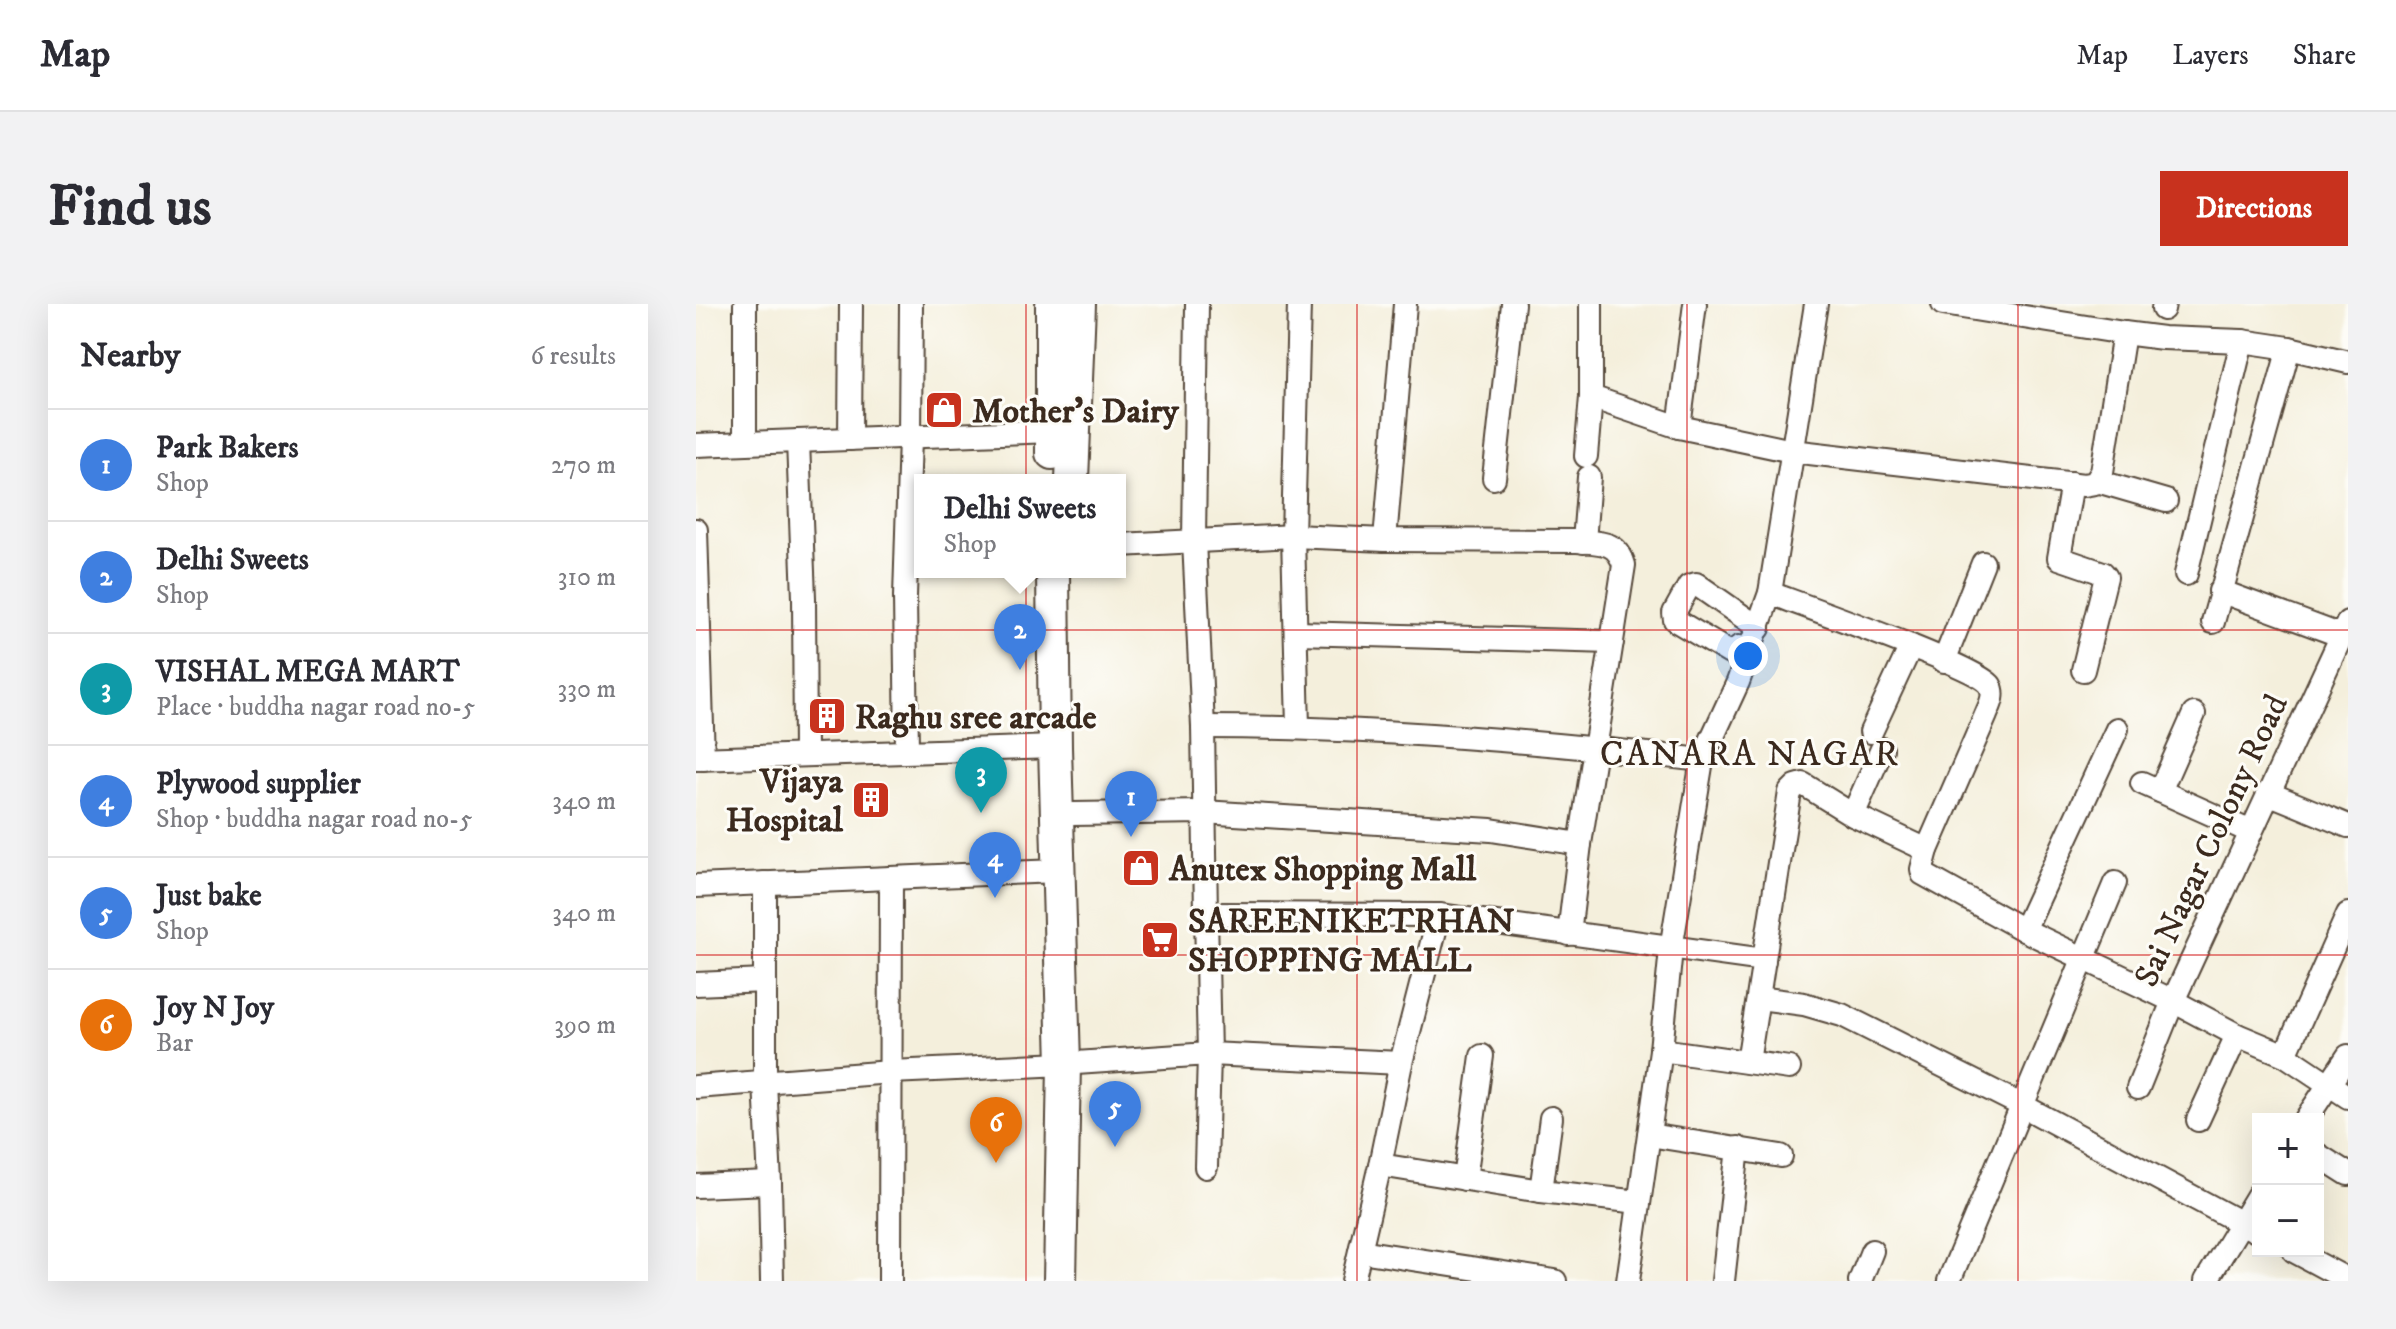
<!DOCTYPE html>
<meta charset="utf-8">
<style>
body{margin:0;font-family:"IM FELL DW Pica",serif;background:#f2f2f3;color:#2b2b33}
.controls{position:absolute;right:24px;bottom:24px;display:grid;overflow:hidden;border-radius:0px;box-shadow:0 8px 32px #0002}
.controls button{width:72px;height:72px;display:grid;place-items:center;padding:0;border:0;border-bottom:2px solid #e1e1e2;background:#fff;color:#2b2b33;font:40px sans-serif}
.you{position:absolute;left:1052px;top:352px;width:28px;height:28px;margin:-20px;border:6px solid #fff;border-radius:50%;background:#1a73e8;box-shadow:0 0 0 12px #1a73e833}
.badge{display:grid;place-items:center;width:52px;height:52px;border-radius:50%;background:#c8321e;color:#fff;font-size:26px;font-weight:700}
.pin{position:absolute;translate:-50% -66px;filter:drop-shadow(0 2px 4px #0008)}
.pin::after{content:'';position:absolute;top:42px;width:28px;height:24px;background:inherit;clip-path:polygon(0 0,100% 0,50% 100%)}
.popup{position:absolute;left:218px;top:170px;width:212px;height:104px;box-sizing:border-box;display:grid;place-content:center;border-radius:0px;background:#fff;filter:drop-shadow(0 2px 6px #0005);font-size:26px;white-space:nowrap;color:#7c7c81}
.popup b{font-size:30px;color:#2b2b33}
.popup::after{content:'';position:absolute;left:50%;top:100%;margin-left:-16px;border:16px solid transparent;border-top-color:#fff}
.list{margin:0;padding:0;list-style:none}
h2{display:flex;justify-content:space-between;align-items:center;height:104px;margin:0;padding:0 32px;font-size:34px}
h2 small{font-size:26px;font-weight:400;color:#7c7c81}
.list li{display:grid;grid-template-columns:52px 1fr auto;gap:24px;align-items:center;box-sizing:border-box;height:112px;padding:0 32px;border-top:2px solid #e1e1e2}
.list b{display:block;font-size:30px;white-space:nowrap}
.list p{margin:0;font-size:26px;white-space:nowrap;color:#7c7c81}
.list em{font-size:26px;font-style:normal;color:#7c7c81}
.map{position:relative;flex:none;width:1652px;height:977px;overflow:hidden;border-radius:0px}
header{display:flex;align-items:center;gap:48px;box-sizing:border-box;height:112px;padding:0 40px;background:#fff;border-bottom:2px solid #e1e1e2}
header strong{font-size:38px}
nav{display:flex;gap:44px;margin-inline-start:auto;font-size:28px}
.intro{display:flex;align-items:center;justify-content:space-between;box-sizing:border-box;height:192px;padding:0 48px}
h1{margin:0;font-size:56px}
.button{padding:20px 36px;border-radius:0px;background:#c8321e;color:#fff;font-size:28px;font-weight:700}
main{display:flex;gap:48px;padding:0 48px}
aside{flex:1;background:#fff;border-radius:0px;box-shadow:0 8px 32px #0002}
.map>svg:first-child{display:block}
</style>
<header>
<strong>Map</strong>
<nav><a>Map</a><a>Layers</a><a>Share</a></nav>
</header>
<div class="intro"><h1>Find us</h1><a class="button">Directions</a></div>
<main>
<aside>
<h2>Nearby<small>6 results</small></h2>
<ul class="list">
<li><span class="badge" style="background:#3f7fe0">1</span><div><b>Park Bakers</b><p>Shop</p></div><em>270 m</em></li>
<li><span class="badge" style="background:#3f7fe0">2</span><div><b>Delhi Sweets</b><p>Shop</p></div><em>310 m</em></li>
<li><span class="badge" style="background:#0f9aa8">3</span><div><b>VISHAL MEGA MART</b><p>Place · buddha nagar road no-5</p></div><em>330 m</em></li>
<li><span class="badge" style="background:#3f7fe0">4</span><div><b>Plywood supplier</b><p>Shop · buddha nagar road no-5</p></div><em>340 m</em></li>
<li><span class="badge" style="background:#3f7fe0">5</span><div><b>Just bake</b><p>Shop</p></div><em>340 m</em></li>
<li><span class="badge" style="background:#e8710a">6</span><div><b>Joy N Joy</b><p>Bar</p></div><em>390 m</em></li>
</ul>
</aside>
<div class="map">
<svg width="1652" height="977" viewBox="0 0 1652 977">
<rect width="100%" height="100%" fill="#fdfcf7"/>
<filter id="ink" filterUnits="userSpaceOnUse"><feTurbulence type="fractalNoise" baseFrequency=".0125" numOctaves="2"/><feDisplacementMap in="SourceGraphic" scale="16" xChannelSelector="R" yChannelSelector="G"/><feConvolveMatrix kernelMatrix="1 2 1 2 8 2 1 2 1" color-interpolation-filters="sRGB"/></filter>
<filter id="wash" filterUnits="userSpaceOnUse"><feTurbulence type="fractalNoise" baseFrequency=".006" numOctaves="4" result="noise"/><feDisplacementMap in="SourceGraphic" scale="32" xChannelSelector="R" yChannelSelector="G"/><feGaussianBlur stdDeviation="1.8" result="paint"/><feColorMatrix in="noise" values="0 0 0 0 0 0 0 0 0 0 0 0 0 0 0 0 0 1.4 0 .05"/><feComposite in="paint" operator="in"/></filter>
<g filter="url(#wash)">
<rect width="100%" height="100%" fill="#f4efdc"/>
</g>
<g filter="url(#ink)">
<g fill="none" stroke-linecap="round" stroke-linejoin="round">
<defs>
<g id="minor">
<path d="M501,0L498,237L507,423L510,610L513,750L510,863"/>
<path d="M895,0V93L983,123L1096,147L1388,181L1399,179L1406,168L1428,29"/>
<path d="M1247,0L1428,29L1467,34L1546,37L1593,44L1652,58"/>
<path d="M1467,5L1468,0"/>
<path d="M983,123L999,0"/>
<path d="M154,135L155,0"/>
<path d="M102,137L108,294L109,451"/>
<path d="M49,139V0"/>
<path d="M0,141L356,127"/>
<path d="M890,152L895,93"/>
<path d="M798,174L817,0"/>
<path d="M1401,177L1470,197"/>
<path d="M1376,179L1363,254L1407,269L1410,273L1387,366"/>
<path d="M0,226L7,455"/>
<path d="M689,236L709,0"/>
<path d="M888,238L893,173"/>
<path d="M424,241L597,232L689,236L881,237C903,239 921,236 928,261L884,540L873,630"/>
<path d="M1490,270L1546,37"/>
<path d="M1524,287L1646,332"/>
<path d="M1074,289C1106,301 1282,363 1294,381C1300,391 1294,401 1290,411L1231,546L1226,565L1227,570L1328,626L1477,697L1541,731L1589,751L1652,793"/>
<path d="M1517,318L1593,44"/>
<path d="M601,329L916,338"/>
<path d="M1055,346L1043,343L1038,349H1034L979,316L978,309L993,282L1000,280L1063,324"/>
<path d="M1248,357L1287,259"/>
<path d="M507,423C673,423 841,437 1006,456"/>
<path d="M602,423L597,232L603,0"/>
<path d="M1175,428L1215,342"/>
<path d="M211,446L209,293L214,133L215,0"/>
<path d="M0,455L359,443"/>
<path d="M1446,479L1555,528"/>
<path d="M1464,487L1498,410"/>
<path d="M1572,489L1652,522"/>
<path d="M377,510L507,508L795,526L884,540"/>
<path d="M1157,511L1186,445"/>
<path d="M69,579V778L74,879L76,977"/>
<path d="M0,582L362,567"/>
<path d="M510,610L743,611L1068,656"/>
<path d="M1328,626L1421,425"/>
<path d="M0,680L69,677"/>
<path d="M1063,694L1108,700L1146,711L1327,802L1562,928"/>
<path d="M965,746L1093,764"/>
<path d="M1589,751L1652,610"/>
<path d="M1052,758L1094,488L1100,482L1107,480L1157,511L1231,546"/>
<path d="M380,759L513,750L705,759"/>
<path d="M0,783L195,768L368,760"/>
<path d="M1442,784L1477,697L1652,318"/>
<path d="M1610,815L1652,752"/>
<path d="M1502,816L1541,731"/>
<path d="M953,831L1085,852"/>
<path d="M1622,851L1652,870"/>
<path d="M684,861L845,887L943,898"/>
<path d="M769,875L786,752"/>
<path d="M0,882L74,879"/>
<path d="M845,887L855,814"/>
<path d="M664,947L859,977"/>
<path d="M1598,947L1652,976"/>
<path d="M194,977L195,574"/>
<path d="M657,977L684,861L705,759L743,611"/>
<path d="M932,977L965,746L975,645L1006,456L1042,378L1074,289L1120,0"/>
<path d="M1027,977L1042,844"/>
<path d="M1164,977L1176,947"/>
<path d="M1253,977L1419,579"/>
<path d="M1510,977L1562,891"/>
</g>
<g id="highway">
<path d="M356,0V149"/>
<path d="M376,176L383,0"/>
<path d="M357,268L359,443L368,760L364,977"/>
</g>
</defs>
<use href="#minor" stroke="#57483a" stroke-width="26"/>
<use href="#highway" stroke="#57483a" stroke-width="36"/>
<use href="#minor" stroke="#fff" stroke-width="22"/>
<use href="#highway" stroke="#fff" stroke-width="32"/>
</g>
</g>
<path fill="none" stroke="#d62828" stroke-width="2" stroke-opacity="0.55" d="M330,0V977M661,0V977M991,0V977M1322,0V977M0,326H1652M0,651H1652"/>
<defs>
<symbol id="shop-square" viewBox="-11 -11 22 22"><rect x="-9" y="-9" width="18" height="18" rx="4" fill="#c8321e" stroke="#fdfcf7"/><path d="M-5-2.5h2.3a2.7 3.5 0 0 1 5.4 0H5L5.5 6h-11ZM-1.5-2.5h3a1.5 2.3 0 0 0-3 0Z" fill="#fff"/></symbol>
<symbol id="building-square" viewBox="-11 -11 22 22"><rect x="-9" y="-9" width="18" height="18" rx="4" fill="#c8321e" stroke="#fdfcf7"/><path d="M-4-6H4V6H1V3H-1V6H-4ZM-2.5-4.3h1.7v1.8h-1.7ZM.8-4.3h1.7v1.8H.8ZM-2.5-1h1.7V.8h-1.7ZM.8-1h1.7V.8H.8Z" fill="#fff"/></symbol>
<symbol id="supermarket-square" viewBox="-11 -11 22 22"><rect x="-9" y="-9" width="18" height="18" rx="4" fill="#c8321e" stroke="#fdfcf7"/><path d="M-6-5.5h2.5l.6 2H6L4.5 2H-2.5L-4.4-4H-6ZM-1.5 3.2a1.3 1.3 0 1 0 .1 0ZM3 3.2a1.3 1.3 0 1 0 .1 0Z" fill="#fff"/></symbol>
</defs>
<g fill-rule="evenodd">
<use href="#shop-square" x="226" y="84" width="44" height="44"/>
<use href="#building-square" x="109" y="390" width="44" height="44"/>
<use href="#building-square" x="153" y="474" width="44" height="44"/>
<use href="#shop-square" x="423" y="542" width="44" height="44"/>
<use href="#supermarket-square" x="442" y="614" width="44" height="44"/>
</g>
<g text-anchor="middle" stroke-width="6" stroke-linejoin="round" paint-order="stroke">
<g font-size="34" font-weight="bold" fill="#3b2a1e" stroke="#fdfcf7" text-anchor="start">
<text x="276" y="118">Mother's Dairy</text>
<text x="159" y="424">Raghu sree arcade</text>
<text x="147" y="488" text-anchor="end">Vijaya<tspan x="147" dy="39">Hospital</tspan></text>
<text x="473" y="576">Anutex Shopping Mall</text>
<text x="492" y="628">SAREENIKETRHAN<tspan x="492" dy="39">SHOPPING MALL</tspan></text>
</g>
<g font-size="34" fill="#3b2a1e" stroke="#fdfcf7">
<text transform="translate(1514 536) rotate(-65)" y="12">Sai Nagar Colony Road</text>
</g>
<g font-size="36" letter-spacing="2" fill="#3b2a1e" stroke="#fdfcf7">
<text x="1054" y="461">CANARA NAGAR</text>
</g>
</g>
</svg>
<div class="controls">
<button>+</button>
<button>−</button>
</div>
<div class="you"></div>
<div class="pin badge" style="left:435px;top:533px;background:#3f7fe0">1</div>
<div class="pin badge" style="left:324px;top:366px;background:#3f7fe0">2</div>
<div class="popup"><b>Delhi Sweets</b>Shop</div>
<div class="pin badge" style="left:285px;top:509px;background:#0f9aa8">3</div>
<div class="pin badge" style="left:299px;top:594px;background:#3f7fe0">4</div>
<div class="pin badge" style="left:419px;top:843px;background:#3f7fe0">5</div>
<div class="pin badge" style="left:300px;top:859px;background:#e8710a">6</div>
</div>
</main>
